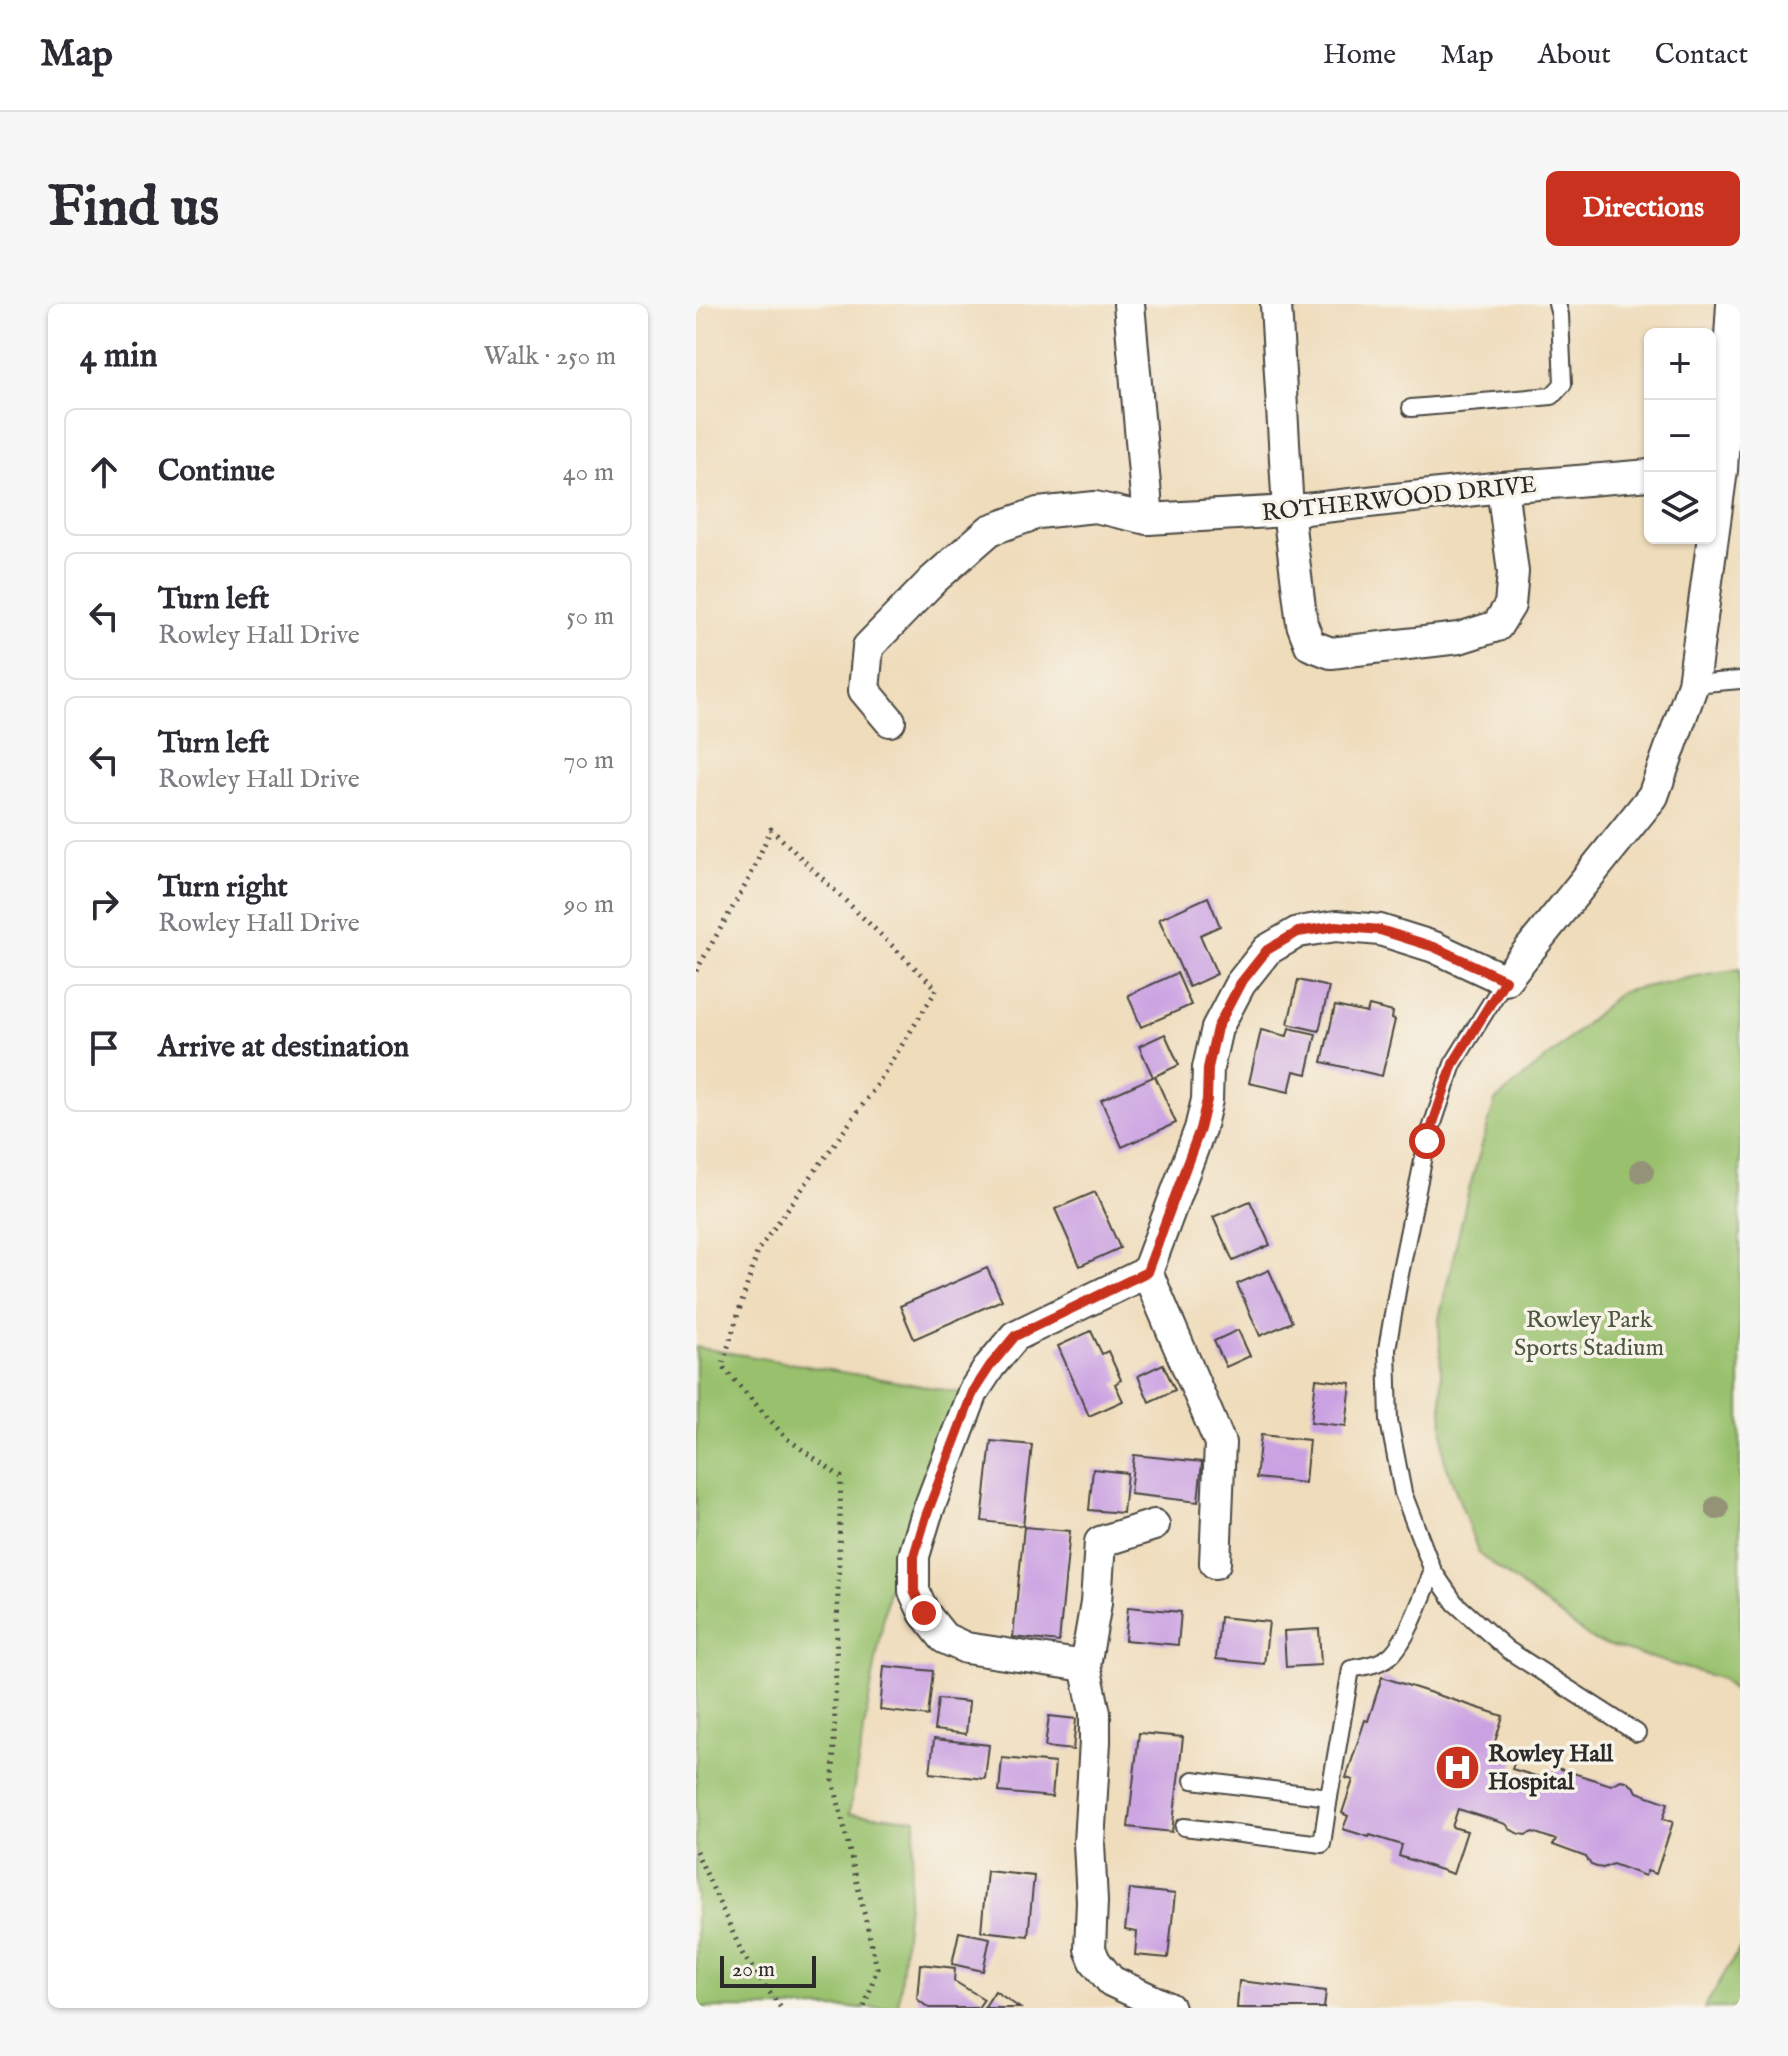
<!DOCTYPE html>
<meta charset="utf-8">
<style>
body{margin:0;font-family:"IM FELL English",serif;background:#f7f7f7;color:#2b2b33}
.controls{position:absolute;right:24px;top:24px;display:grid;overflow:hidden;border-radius:12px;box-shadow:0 2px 6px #0004}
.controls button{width:72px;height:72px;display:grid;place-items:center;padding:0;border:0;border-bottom:2px solid #e1e1e2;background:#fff;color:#2b2b33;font:40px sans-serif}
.scale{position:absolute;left:24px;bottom:20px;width:96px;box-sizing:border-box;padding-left:8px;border:4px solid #2b2b2b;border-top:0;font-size:22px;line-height:28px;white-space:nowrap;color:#2b2b2b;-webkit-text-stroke:6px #f7f3e8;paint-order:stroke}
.stop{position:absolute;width:24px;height:24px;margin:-18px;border:6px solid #c8321e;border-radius:50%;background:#fff}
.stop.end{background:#c8321e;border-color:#fff;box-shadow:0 2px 8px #0008}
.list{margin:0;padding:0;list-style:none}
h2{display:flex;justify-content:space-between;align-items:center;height:104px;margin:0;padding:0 32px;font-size:34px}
h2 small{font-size:26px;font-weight:400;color:#7c7c81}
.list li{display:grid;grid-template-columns:52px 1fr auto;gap:24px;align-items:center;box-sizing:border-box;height:128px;margin:0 16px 16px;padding:0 16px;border:2px solid #e1e1e2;border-radius:12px}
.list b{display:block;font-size:30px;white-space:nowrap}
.list p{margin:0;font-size:26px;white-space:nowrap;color:#7c7c81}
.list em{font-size:26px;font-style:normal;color:#7c7c81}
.icon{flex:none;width:44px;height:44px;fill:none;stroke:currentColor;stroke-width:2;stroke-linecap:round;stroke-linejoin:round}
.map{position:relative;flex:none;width:1044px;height:1704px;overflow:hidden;border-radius:12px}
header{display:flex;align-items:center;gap:48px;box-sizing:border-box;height:112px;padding:0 40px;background:#fff;border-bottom:2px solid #e1e1e2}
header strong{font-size:38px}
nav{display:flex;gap:44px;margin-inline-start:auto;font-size:28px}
.intro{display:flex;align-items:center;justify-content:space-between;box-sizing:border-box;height:192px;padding:0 48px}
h1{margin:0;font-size:56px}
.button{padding:20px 36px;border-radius:12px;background:#c8321e;color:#fff;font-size:28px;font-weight:700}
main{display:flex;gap:48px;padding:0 48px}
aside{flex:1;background:#fff;border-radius:12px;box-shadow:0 2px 6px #0004}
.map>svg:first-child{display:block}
</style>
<header>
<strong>Map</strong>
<nav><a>Home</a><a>Map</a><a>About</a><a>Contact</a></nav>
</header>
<div class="intro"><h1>Find us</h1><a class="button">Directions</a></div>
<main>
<aside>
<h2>4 min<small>Walk · 250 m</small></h2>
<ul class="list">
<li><svg class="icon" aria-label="ahead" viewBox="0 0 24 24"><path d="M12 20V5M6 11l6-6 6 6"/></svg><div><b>Continue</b></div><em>40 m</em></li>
<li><svg class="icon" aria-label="left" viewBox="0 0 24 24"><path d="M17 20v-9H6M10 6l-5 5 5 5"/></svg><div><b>Turn left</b><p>Rowley Hall Drive</p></div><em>50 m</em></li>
<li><svg class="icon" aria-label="left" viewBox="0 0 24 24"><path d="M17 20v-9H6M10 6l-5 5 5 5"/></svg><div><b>Turn left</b><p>Rowley Hall Drive</p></div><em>70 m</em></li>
<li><svg class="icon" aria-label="right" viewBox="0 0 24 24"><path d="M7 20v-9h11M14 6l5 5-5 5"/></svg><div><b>Turn right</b><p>Rowley Hall Drive</p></div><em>90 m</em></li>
<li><svg class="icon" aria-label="arrive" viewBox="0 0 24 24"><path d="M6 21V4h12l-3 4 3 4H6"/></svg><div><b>Arrive at destination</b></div></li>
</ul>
</aside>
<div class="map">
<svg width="1044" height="1704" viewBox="0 0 1044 1704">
<rect width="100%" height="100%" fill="#f7f3e8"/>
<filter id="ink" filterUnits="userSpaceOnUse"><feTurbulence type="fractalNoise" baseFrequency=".0125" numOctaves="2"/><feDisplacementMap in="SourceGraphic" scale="16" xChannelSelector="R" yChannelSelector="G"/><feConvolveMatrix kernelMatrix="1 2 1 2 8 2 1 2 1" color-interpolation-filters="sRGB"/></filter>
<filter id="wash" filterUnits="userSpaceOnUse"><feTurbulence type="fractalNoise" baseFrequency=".006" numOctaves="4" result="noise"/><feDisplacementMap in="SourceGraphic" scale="32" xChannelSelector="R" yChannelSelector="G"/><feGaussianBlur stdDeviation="1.8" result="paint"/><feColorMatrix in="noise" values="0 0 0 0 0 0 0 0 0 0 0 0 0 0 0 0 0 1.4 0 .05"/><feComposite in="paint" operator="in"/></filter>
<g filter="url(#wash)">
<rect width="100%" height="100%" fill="#efdcbb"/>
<g fill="#99c16d" stroke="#62764c" stroke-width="2">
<path d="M1044,665V1393L1026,1375L898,1337L783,1250L748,1155L743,1015L773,885L799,797L863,744L924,688L1006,671Z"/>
<path d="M0,1043L267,1089L193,1283L153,1510L220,1515L202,1704H0Z"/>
<path d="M1044,1644V1704H1008Z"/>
</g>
<g id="blocks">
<g fill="#caa2e2">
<path d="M512,593L524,622L504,631L521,670L493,683L463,615Z"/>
<path d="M481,669L495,701L445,723L432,691Z"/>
<path d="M602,676L633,683L623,727L592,720Z"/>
<path d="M639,702L671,709L673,702L697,708L696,715L699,716L686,772L626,758Z"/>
<path d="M593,724L620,730L611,770L598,767L593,788L553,779L565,726L591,732Z"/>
<path d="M469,730L483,761L459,772L480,819L426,843L405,796L457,773L443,742Z"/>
<path d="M399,888L424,944L384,962L359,905Z"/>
<path d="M554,897L574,941L537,957L517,913Z"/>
<path d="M291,964L306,996L218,1035L204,1002Z"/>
<path d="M573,966L596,1018L564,1032L541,980Z"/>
<path d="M542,1026L554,1052L530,1063L518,1037Z"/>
<path d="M395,1027L406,1050L412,1047L425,1076L419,1080L427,1097L393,1112L362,1042Z"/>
<path d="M467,1060L479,1086L453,1098L442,1072Z"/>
<path d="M620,1075L655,1079L650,1122L615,1118Z"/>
<path d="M565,1131L613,1136L609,1179L560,1174Z"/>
<path d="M295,1137L336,1141L327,1222L286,1217Z"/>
<path d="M438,1151L506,1158L502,1198L434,1190Z"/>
<path d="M397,1165L431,1169L427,1209L393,1206Z"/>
<path d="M328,1223L374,1227L363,1338L317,1333Z"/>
<path d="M432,1303L485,1308L482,1341L429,1336Z"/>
<path d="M524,1313L573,1318L568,1360L520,1355Z"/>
<path d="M623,1325L625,1361L590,1363L588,1327Z"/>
<path d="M188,1362L237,1367L232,1412L184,1406Z"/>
<path d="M686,1373L807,1412L797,1444L821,1451L816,1465L853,1476L858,1463L915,1481L925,1476L930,1477L939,1484L941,1488L972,1499L967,1515L977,1518L960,1570L951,1567L949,1572L917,1560L907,1564L901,1563L895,1561L890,1553L857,1541L860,1536L837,1528L829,1531L821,1529L814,1525L810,1520L762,1505L756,1523L771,1527L757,1570L703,1552L706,1541L674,1531L673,1533L647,1525L652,1512L646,1509L657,1476L650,1474L669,1416L672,1417Z"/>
<path d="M242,1395L273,1398L270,1430L238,1426Z"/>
<path d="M353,1412L380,1415L377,1446L349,1443Z"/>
<path d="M443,1429L487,1433L476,1528L432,1523Z"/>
<path d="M238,1435L293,1441L289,1475L234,1469Z"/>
<path d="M306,1454L359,1459L356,1493L303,1488Z"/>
<path d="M291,1567L338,1572L332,1632L285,1627Z"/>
<path d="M434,1585L479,1590L472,1654L439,1651L441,1628L429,1626Z"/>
<path d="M263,1628L294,1634L287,1667L256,1660Z"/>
<path d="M224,1660L259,1664L258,1677L288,1695L282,1704H233L221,1695Z"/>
<path d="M543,1677L630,1687L628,1704H541Z"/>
<path d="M299,1687L324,1704H288Z"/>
</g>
</g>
</g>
<g filter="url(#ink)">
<use href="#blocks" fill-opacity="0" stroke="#484641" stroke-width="2"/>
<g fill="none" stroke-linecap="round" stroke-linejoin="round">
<defs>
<g id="service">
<path d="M715,104L856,92L867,80L864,11L861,0"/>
<path d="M997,380L1044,376"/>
<path d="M809,676L757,760L731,837L704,970L691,1045L693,1117L707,1189L737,1267L759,1299L812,1346L941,1429"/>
<path d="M497,1476L633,1493L655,1365C669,1362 687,1360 697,1349C713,1332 727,1290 737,1267"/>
<path d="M488,1523L626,1540L633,1493"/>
</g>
<g id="minor">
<path d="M433,0L452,215"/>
<path d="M580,1L592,207L606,320L614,341L635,349L763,334L801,322L814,301L817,268L806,183"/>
<path d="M194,417L168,386L172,343L237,276L294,226L342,209L399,203L452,215L592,207L806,183L954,171"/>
<path d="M451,968L524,1139L519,1259"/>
<path d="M458,1221L404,1238L400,1299L389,1362L270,1344L248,1334L228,1309L218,1287V1252L230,1212L277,1088L294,1062L319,1032L451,968L504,825L511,796L512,764L521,724L544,680L571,646L602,628L640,622L684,626L738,643L809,676L957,492L997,380L1026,166L1036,0"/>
<path d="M389,1362L399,1409V1438L393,1539L396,1597L394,1645L399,1657L415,1677L473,1704"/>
</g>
</defs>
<use href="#service" stroke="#484641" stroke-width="20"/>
<use href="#minor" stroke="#484641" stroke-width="34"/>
<g stroke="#484641" stroke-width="5" stroke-dasharray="2 6" stroke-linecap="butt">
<path d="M0,667L53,575L75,525L241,685L181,781L62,946L26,1062L90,1134L145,1173L137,1476L181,1664L168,1704"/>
<path d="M0,1547L47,1651L85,1704"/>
</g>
<use href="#service" stroke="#fff" stroke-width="16"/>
<use href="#minor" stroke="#fff" stroke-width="30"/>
</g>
<g fill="#959377">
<circle cx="946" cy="867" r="12"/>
<circle cx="1021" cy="1204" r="12"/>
</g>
</g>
<g fill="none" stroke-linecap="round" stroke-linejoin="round" filter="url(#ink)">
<path stroke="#c8321e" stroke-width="10" d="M228,1309L218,1287V1252L230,1212L277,1088L294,1062L319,1032L451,968L504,825L511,796L512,764L521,724L544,680L571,646L602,628L640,622L684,626L738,643L809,676L757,760L731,837"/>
</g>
<defs>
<symbol id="hospital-disc" viewBox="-11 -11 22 22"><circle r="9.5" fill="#c8321e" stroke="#f7f3e8"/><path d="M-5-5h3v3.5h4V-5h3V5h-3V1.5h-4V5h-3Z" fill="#fff"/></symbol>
</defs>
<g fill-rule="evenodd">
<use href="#hospital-disc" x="736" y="1438" width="51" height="51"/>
</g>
<g text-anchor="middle" stroke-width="7" stroke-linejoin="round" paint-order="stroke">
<g font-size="24" fill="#2b2b2b" stroke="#f7f3e8">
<text transform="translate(703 194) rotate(-6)" y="8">ROTHERWOOD DRIVE</text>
</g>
<g font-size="24" fill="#4c583f" stroke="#f7f3e8">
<text x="893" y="1023">Rowley Park<tspan x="893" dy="28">Sports Stadium</tspan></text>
</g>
<g font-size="24" font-weight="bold" fill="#2b2b2b" stroke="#f7f3e8" text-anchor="start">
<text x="792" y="1457">Rowley Hall<tspan x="792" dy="28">Hospital</tspan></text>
</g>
</g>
</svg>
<div class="controls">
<button>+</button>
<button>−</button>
<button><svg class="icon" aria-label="layers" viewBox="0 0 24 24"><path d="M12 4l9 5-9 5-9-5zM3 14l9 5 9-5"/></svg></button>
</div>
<div class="scale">20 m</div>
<div class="stop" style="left:731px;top:837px"></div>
<div class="stop end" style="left:228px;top:1309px"></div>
</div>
</main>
